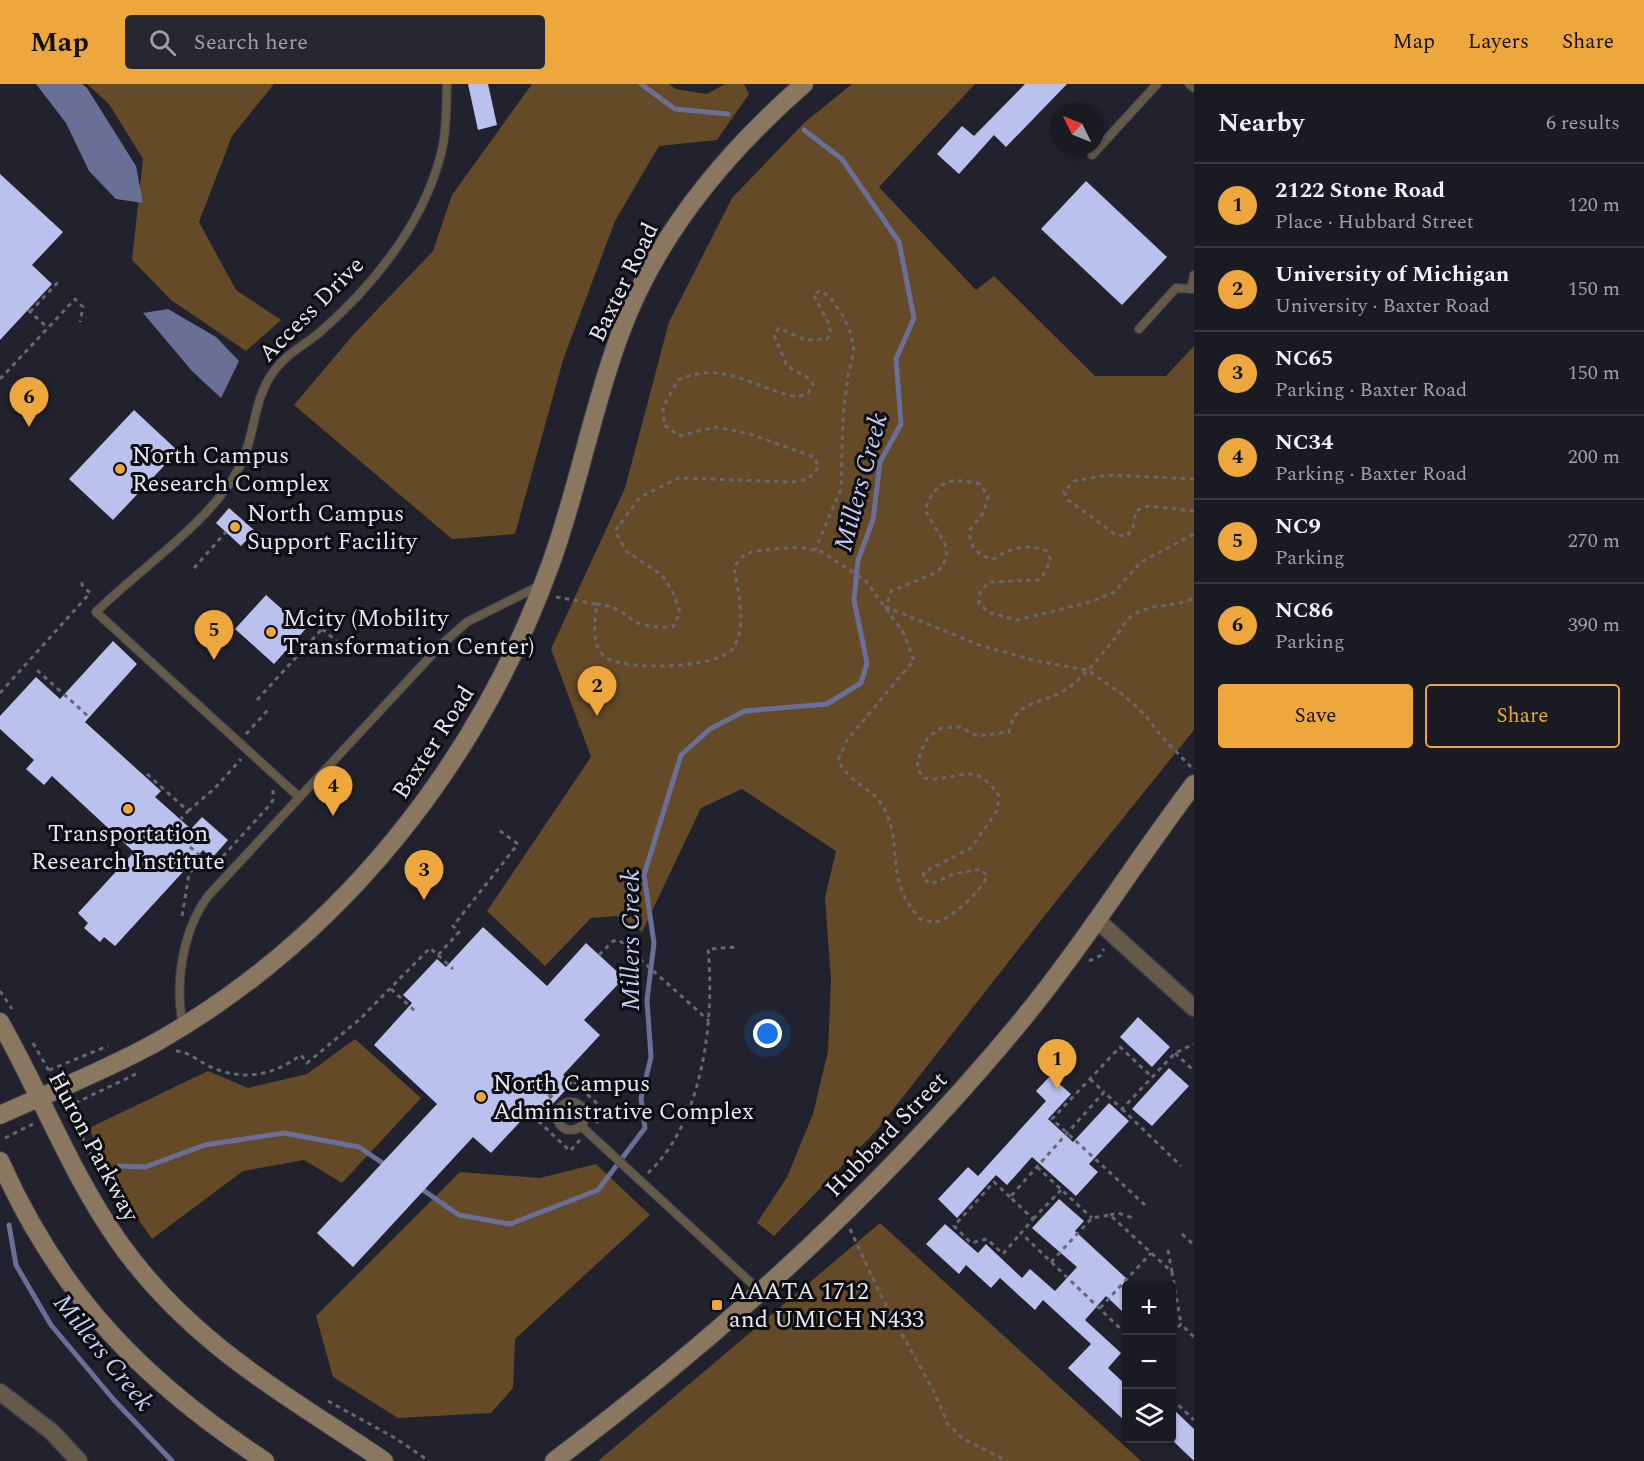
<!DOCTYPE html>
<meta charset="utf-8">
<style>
body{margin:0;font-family:Spectral,serif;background:#26272f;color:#f1f3f6}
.controls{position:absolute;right:18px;bottom:18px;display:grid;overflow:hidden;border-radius:6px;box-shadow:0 2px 4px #0004}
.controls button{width:54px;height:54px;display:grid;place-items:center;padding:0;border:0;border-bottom:2px solid #373840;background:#191a22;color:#f1f3f6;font:30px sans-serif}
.compass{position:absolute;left:1050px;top:18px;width:54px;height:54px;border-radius:50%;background:#191a22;box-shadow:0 2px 4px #0004;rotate:313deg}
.you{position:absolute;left:768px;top:950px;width:21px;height:21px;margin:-15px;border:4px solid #fff;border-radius:50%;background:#1a73e8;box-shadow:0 0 0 9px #1a73e833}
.badge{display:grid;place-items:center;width:39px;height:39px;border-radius:50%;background:#eea73d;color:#111;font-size:20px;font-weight:700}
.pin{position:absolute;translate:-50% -50px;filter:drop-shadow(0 2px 3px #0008)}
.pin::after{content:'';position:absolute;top:32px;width:21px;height:18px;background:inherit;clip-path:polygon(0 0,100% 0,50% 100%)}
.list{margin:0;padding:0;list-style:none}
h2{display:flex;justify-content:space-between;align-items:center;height:78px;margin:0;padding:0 24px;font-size:26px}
h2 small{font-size:20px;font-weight:400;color:#9fa1a5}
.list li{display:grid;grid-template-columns:39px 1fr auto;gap:18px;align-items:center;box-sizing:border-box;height:84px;padding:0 24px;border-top:2px solid #373840}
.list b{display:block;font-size:22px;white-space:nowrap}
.list p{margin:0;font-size:20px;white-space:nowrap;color:#9fa1a5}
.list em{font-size:20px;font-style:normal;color:#9fa1a5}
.actions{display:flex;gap:12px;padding:18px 24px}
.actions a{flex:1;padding:14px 0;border:2px solid #eea73d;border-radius:6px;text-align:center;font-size:21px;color:#eea73d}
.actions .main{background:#eea73d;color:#111}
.icon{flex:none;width:33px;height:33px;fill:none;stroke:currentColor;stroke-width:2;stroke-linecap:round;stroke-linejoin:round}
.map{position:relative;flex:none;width:1194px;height:1377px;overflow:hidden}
header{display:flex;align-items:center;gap:36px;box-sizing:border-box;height:84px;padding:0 30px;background:#eea73d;color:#111}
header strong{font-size:28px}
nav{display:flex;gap:33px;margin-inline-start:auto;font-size:21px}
.search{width:420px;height:54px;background:#26272f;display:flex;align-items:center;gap:15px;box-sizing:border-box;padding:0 21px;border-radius:6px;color:#9fa1a5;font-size:22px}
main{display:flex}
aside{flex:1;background:#191a22}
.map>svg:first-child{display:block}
</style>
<header>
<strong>Map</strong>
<div class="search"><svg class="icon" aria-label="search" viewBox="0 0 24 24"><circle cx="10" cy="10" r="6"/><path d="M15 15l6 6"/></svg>Search here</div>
<nav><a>Map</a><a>Layers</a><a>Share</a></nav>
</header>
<main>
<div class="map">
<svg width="1194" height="1377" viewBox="0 0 1194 1377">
<rect width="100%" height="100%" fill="#21222d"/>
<g fill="#644a26">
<path d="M87,0H274L232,52L199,138L236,206L281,236L246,267L171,216L132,176L143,75L109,20Z"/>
<path d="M532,0H669L676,5L707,10L725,0H744L749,10L717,56L659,62L615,137L563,276L515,450L452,455L294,321L353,251L433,167L452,111Z"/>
<path d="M852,0H975L879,103L976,206L994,192L1095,292H1166L1194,262V646L1053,821L877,1046L774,1152L757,1139L787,1093L813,1030L828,967L831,896L825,814L836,767L742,705L701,724L642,848L617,832L591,834L545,882L487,827L591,673L551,565L625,404L669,238L732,114L804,39Z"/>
<path d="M355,955L421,1014L342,1099L304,1076L243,1087L152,1155L115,1102L89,1044L208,987L248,1004L307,990Z"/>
<path d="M596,1080L650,1131L515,1255L513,1304L491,1329L398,1334L333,1293L316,1232L460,1088L540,1094Z"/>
<path d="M880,1139L1141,1377H598Z"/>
</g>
<g fill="#6a6f97">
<path d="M36,0H82L87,4L136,82L143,119L116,115L89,87L66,39Z"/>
<path d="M168,225L216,253L239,277L221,314L192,287L143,229Z"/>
</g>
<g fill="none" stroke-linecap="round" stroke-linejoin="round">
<g stroke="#6a6f97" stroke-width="5">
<path d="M641,0L675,25L728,30"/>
<path d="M119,1082L145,1083L205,1061L284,1049L359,1063L387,1082"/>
<path d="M420,1104L459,1131L510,1140L598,1106L645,1044L641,1014L651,973L647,916L654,859L644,791L681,671L710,645L745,627L827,620L861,599L867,579L854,516L858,476L873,436L880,378L901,340L896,275L914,234L899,158L842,75L804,46"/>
<path d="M9,1141L16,1181L51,1241L114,1316L172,1377"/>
</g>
</g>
<g fill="#bbc1ed">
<path d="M468,0H488L497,41L478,46Z"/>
<path d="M1025,0H1067L1006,63L994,51L959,90L937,70L962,42L974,52Z"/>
<path d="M0,90L63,148L32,181L52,200L0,256Z"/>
<path d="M1086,97L1167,173L1122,221L1041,145Z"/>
<path d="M134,326L178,367L113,436L69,395Z"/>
<path d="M229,424L255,447L241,462L216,439Z"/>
<path d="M266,511L292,534L299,528L311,539L274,580L235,545Z"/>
<path d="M113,557L137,580L85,638L161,707L155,713L191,745L202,733L228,756L212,774L203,766L115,862L104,853L100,858L84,844L88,839L78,829L134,768L52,692L44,701L26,685L34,676L0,645V632L36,593L60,615Z"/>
<path d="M483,843L547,902L586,859L624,894L584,936L600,951L563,991L572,999L538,1036L530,1027L491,1069L473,1053L353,1183L317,1149L437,1020L374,961L412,919L403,911L437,875L446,883Z"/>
<path d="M1138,933L1170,963L1152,983L1120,953Z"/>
<path d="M1169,984L1189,1002L1152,1042L1132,1025Z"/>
<path d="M1050,992L1071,1010L1048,1035L1073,1058L1109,1019L1129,1037L1089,1080L1098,1088L1076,1112L1032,1073L1007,1101L996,1091L957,1134L938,1115L968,1083L978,1092L1046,1017L1036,1007Z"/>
<path d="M1059,1115L1084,1137L1075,1147L1126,1194V1231L1106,1212L1085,1236L1121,1269L1108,1284L1126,1301V1338L1068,1284L1091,1260L1043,1216L1035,1226L1000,1194L991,1204L966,1181L959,1190L926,1160L945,1140L978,1169L986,1160L1022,1194L1030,1185L1055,1207L1077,1183L1032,1144Z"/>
<path d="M1172,1324L1194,1345V1377L1172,1356Z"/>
</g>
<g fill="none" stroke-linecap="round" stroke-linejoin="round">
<defs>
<g id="lane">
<path d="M1189,0L1194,4"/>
<path d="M1092,71L1157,0"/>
<path d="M1191,205L1194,191"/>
<path d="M1139,245L1176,204L1194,205"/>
<path d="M299,713L96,528C140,484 210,439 239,384C256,352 252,316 274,287C286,270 303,262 319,249C371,204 420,144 439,77C447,52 446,25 447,0"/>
<path d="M183,941C174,899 183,846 208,812L441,561L467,538L539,502"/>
<circle cx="571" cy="1032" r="14"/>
<path d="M581,1042L761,1208"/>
</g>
<g id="street">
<path d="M1098,837L1194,924"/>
<path d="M0,1308L52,1348L79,1377"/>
</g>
<g id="secondary">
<path d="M0,938C41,1010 71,1090 119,1158C191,1260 284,1309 384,1377"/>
<path d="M0,1031C51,1008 106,986 155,959C340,854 479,679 551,479C578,405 592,325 620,250C656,152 726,68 804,0"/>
<path d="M0,1077C60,1212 143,1297 265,1377"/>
<path d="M554,1377C726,1248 885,1102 1022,936C1084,860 1135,778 1194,700"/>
</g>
</defs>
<use href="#lane" stroke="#3d3e48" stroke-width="10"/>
<use href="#street" stroke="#3d3e48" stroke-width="19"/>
<use href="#secondary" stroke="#3d3e48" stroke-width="20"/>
<g stroke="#676872" stroke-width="3" stroke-dasharray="4.5 4.5" stroke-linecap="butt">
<path d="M28,226L48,244"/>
<path d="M30,228L57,199L54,197"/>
<path d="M0,295L75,215L83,223L80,238"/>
<path d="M1194,395L1109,391L1074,397L1064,408L1068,416L1116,451L1127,452L1133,444L1136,427L1148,422L1194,427"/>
<path d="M194,484L226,448"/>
<path d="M556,513L596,520C596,537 590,559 604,572C621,588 722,585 734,563C747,541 738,508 734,483L743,472L753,467L800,463L822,468L865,496L903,548L914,576L847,656L838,676C851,702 873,702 885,726C904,767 883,793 920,835C925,836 931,838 935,838C951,836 982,806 987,792L981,785L953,790L931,800L923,795L924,788L971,764L997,727L999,712C973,672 957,700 923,694L917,683L920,669L928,653L941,644L960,643L977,652L1009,648C1015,614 1045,621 1068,604C1086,591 1102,570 1116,553C1121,546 1125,536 1133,531C1154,518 1171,525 1194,514"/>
<path d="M596,520C624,522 625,536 644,541C654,543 664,543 673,543L680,528L673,508L662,491L626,467L615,447L640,413L679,394L793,398L808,395L819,383L814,373L747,349L715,343L679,352L664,341L663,323L678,296C725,276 750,303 797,313L808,309L813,300L810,295L787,282L774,251L779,244L805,256L827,255L831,249L828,238L813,210L820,207L829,212L843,232L850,247L854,267L848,292L843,332L841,405L815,466"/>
<path d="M322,545L340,560"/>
<path d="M37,586L89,633"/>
<path d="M0,609L90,509L82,501V497"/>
<path d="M257,616L322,545L314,537"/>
<path d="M246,650L268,626"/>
<path d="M1191,683L1161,652L1145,631L1125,612L1087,586L1037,577L979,561L886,523L891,507L938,488L947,473L945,460L925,426C935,396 951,393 980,400L988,412L984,428L969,447C971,464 976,469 992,476C1010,464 1026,459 1047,467L1050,475L1046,487L1039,496L989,498L980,508L979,520L990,529L1017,536L1090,518L1114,508L1141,478L1194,450"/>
<path d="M147,690L188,727L180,736"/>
<path d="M188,727L215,704L241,675"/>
<path d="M190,763L213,783L268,723L273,716V706"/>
<path d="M182,832L189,790L203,775"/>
<path d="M438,871L453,885"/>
<path d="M599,871L613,857L619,856L709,937"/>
<path d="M1089,877L1100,872L1104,865"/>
<path d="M391,905L415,927"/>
<path d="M0,907L12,925"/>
<path d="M33,959L49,987"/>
<path d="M176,967C186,967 196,975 205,980C239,998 271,993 301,971L307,979L360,935L430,864L438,871L459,848L453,842L518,760L496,744"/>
<path d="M1175,969L1194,987"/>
<path d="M49,986L108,962"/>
<path d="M1090,995L1104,1008"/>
<path d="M542,1004L551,1013"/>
<path d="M66,1020L108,1105"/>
<path d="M67,1023L136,990"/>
<path d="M1122,1025L1181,1082"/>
<path d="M5,1054L33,1040"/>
<path d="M580,1056L570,1067L533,1032L569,993L606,1028L596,1039"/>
<path d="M1037,1083L1092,1134"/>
<path d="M648,1089C703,1038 715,936 708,865L737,863"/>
<path d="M1010,1113L994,1098L954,1142L971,1159L987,1155L1003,1170L1021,1149"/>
<path d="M1145,1121L1052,1035L1120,963L1152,993"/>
<path d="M1110,1131L1118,1129L1133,1134"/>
<path d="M1033,1135L1061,1106"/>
<path d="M850,1145L881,1212L934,1308L948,1340L962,1354L1007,1377"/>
<path d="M1182,1150L1194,1161"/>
<path d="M1168,1166L1172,1188"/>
<path d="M1051,1178L1092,1134L1110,1131L1172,1188L1181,1240"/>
<path d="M1100,1224L1151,1169"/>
<path d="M1126,1250L1021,1149L1033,1135L1010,1113L1104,1008L1122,1025L1175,969L1194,960"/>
<path d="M1172,1250L1181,1240L1194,1253"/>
<path d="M1172,1315L1194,1336"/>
<path d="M328,1317L395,1354L429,1377"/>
</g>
<use href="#lane" stroke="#65594a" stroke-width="8"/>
<use href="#street" stroke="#65594a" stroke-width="16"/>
<use href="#secondary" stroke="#8a775f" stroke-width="18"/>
</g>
<g fill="#eea73d" stroke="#0c0c11" stroke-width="2">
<circle cx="120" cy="385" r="6"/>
<circle cx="235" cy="443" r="6"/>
<circle cx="271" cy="548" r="6"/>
<circle cx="128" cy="725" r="6"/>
<circle cx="481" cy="1013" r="6"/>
<rect x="711" y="1215" width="12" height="12" rx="3"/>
</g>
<g text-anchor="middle" stroke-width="6" stroke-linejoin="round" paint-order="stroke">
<g font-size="24" fill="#e6e7ef" stroke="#0c0c11">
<text transform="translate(623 198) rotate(-64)" y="8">Baxter Road</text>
<text transform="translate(311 225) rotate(-45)" y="8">Access Drive</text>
<text transform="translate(433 658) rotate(-57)" y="8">Baxter Road</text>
<text transform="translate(886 1050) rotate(-46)" y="8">Hubbard Street</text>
<text transform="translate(94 1062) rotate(62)" y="8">Huron Parkway</text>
</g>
<g font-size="24" fill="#e6e7ef" stroke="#0c0c11" text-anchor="start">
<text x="132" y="379">North Campus<tspan x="132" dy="28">Research Complex</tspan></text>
<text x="247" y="437">North Campus<tspan x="247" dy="28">Support Facility</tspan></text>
<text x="283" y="542">Mcity (Mobility<tspan x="283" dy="28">Transformation Center)</tspan></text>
<text x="128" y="757" text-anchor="middle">Transportation<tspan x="128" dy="28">Research Institute</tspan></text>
<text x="493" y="1007">North Campus<tspan x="493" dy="28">Administrative Complex</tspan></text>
<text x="729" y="1215">AAATA 1712<tspan x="729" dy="28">and UMICH N433</tspan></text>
</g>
<g font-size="26" font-style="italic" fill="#c8cdf5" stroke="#0c0c11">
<text transform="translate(860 398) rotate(-75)" y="9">Millers Creek</text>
<text transform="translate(630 856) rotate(-90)" y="9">Millers Creek</text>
<text transform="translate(104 1268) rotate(51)" y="9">Millers Creek</text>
</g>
</g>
</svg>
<div class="controls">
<button>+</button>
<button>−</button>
<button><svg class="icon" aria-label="layers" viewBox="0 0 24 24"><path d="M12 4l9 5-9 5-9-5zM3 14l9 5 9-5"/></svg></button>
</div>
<svg class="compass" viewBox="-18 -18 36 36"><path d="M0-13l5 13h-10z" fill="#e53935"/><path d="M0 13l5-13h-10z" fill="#9fa1a5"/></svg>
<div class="you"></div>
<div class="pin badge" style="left:1057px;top:1005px">1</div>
<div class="pin badge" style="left:597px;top:632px">2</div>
<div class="pin badge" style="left:424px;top:816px">3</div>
<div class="pin badge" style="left:333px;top:732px">4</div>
<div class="pin badge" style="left:214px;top:576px">5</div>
<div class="pin badge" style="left:29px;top:343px">6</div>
</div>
<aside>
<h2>Nearby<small>6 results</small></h2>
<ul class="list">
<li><span class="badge">1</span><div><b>2122 Stone Road</b><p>Place · Hubbard Street</p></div><em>120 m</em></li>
<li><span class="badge">2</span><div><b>University of Michigan</b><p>University · Baxter Road</p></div><em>150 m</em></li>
<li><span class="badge">3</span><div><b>NC65</b><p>Parking · Baxter Road</p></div><em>150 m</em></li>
<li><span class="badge">4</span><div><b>NC34</b><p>Parking · Baxter Road</p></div><em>200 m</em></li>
<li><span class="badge">5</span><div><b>NC9</b><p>Parking</p></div><em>270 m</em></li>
<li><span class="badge">6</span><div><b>NC86</b><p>Parking</p></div><em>390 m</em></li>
</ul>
<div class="actions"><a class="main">Save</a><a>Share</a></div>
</aside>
</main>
